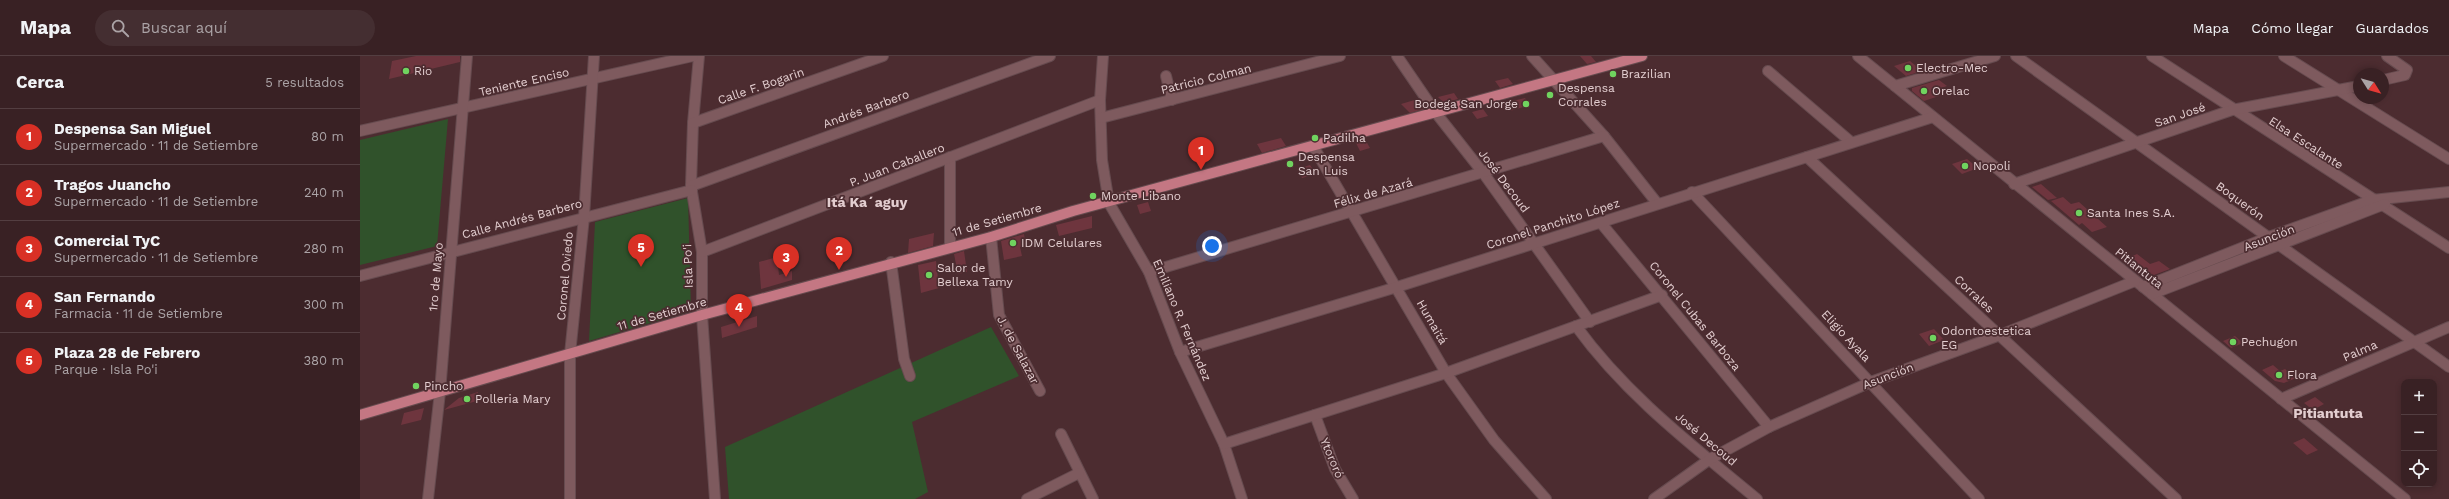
<!DOCTYPE html>
<html lang="es">
<meta charset="utf-8">
<style>
body{margin:0;font-family:"Work Sans",sans-serif;background:#442e31;color:#f1f3f6}
.controls{position:absolute;right:12px;bottom:12px;display:grid;overflow:hidden;border-radius:8px;box-shadow:0 2px 6px #0003}
.controls button{width:36px;height:36px;display:grid;place-items:center;padding:0;border:0;border-bottom:1px solid #533e41;background:#392124;color:#f1f3f6;font:20px sans-serif}
.compass{position:absolute;left:1993px;top:12px;width:36px;height:36px;border-radius:50%;background:#392124;box-shadow:0 2px 6px #0003;rotate:127deg}
.you{position:absolute;left:852px;top:190px;width:14px;height:14px;margin:-10px;border:3px solid #fff;border-radius:50%;background:#1a73e8;box-shadow:0 0 0 6px #1a73e833}
.badge{display:grid;place-items:center;width:26px;height:26px;border-radius:50%;background:#d93025;color:#fff;font-size:13px;font-weight:700}
.pin{position:absolute;translate:-50% -33px;filter:drop-shadow(0 1px 2px #0008)}
.pin::after{content:'';position:absolute;top:21px;width:14px;height:12px;background:inherit;clip-path:polygon(0 0,100% 0,50% 100%)}
.list{margin:0;padding:0;list-style:none}
h2{display:flex;justify-content:space-between;align-items:center;height:52px;margin:0;padding:0 16px;font-size:17px}
h2 small{font-size:13px;font-weight:400;color:#aba3a6}
.list li{display:grid;grid-template-columns:26px 1fr auto;gap:12px;align-items:center;box-sizing:border-box;height:56px;padding:0 16px;border-top:1px solid #533e41}
.list b{display:block;font-size:15px;white-space:nowrap}
.list p{margin:0;font-size:13px;white-space:nowrap;color:#aba3a6}
.list em{font-size:13px;font-style:normal;color:#aba3a6}
.icon{flex:none;width:22px;height:22px;fill:none;stroke:currentColor;stroke-width:2;stroke-linecap:round;stroke-linejoin:round}
.map{position:relative;flex:none;width:2089px;height:443px;overflow:hidden}
header{display:flex;align-items:center;gap:24px;box-sizing:border-box;height:56px;padding:0 20px;background:#392124;border-bottom:1px solid #533e41}
header strong{font-size:19px}
nav{display:flex;gap:22px;margin-inline-start:auto;font-size:14px}
.search{width:280px;height:36px;background:#442e31;display:flex;align-items:center;gap:10px;box-sizing:border-box;padding:0 14px;border-radius:22px;color:#aba3a6;font-size:15px}
main{display:flex}
aside{flex:1;background:#392124}
.map>svg:first-child{display:block}
</style>
<header>
<strong>Mapa</strong>
<div class="search"><svg class="icon" aria-label="search" viewBox="0 0 24 24"><circle cx="10" cy="10" r="6"/><path d="M15 15l6 6"/></svg>Buscar aquí</div>
<nav><a>Mapa</a><a>Cómo llegar</a><a>Guardados</a></nav>
</header>
<main>
<aside>
<h2>Cerca<small>5 resultados</small></h2>
<ul class="list">
<li><span class="badge">1</span><div><b>Despensa San Miguel</b><p>Supermercado · 11 de Setiembre</p></div><em>80 m</em></li>
<li><span class="badge">2</span><div><b>Tragos Juancho</b><p>Supermercado · 11 de Setiembre</p></div><em>240 m</em></li>
<li><span class="badge">3</span><div><b>Comercial TyC</b><p>Supermercado · 11 de Setiembre</p></div><em>280 m</em></li>
<li><span class="badge">4</span><div><b>San Fernando</b><p>Farmacia · 11 de Setiembre</p></div><em>300 m</em></li>
<li><span class="badge">5</span><div><b>Plaza 28 de Febrero</b><p>Parque · Isla Po'i</p></div><em>380 m</em></li>
</ul>
</aside>
<div class="map">
<svg width="2089" height="443" viewBox="0 0 2089 443">
<rect width="100%" height="100%" fill="#4c2c30"/>
<g fill="#30522b">
<path d="M88,63L77,190L0,209V84Z"/>
<path d="M328,142L331,255L229,285L235,166Z"/>
<path d="M631,271L659,320L552,366L568,436L555,443H369L365,391Z"/>
</g>
<g fill="#6e353e">
<path d="M56,0H100V6L29,23L32,5Z"/>
<path d="M1220,0H1231L1236,6L1227,8Z"/>
<path d="M1550,5L1562,15L1546,20L1534,10Z"/>
<path d="M1148,22L1153,28L1140,32L1135,25Z"/>
<path d="M1579,24L1587,30L1576,34L1582,39L1564,45L1552,35V32Z"/>
<path d="M1094,37L1098,43L1084,47L1078,41Z"/>
<path d="M1165,42L1170,49L1150,55L1144,47Z"/>
<path d="M1058,43L1064,53L1050,57L1041,48Z"/>
<path d="M1123,53L1128,60L1117,63L1112,56Z"/>
<path d="M921,82L926,90L902,97L897,88Z"/>
<path d="M1006,85L1010,92L1000,95L996,87Z"/>
<path d="M1607,103L1618,112L1602,118L1592,108Z"/>
<path d="M950,109L956,118L942,122L937,113Z"/>
<path d="M1681,128L1697,142L1688,144L1672,131Z"/>
<path d="M1703,141L1711,148L1719,146L1747,171L1732,176L1722,167L1719,169L1691,145Z"/>
<path d="M788,146L791,155L780,158L777,149Z"/>
<path d="M732,160V172L699,180L696,169Z"/>
<path d="M574,177L573,190L548,197L549,183Z"/>
<path d="M664,178L666,190L660,191L662,200L644,204L641,185Z"/>
<path d="M604,195L607,216L598,218L594,198Z"/>
<path d="M1777,198L1790,208L1799,205L1810,213L1794,219L1785,218L1766,203Z"/>
<path d="M417,201L419,219L432,215V224L401,233L399,206Z"/>
<path d="M576,205L579,232L561,237L558,209Z"/>
<path d="M397,260V271L362,282L361,271Z"/>
<path d="M1574,273L1584,284L1569,290L1559,278Z"/>
<path d="M1875,280L1883,287L1871,292L1863,285Z"/>
<path d="M1913,309L1920,315L1925,313L1936,322L1924,327L1915,325L1902,314Z"/>
<path d="M118,336L117,345L84,354L99,342Z"/>
<path d="M1955,341L1964,348L1953,354L1944,347Z"/>
<path d="M64,352L61,364L41,369L44,357Z"/>
<path d="M1944,382L1958,394L1947,399L1933,387Z"/>
</g>
<g fill="none" stroke-linecap="round" stroke-linejoin="round">
<defs>
<g id="minor">
<path d="M339,0L333,67L331,130L342,196V259L355,443"/>
<path d="M743,0L740,44L742,104L749,147L789,216L820,296L864,388L882,443"/>
<path d="M1037,0L1076,57L1124,118L1230,266"/>
<path d="M1172,0L1244,80L1297,147"/>
<path d="M1498,0L2045,443"/>
<path d="M1656,0L2089,311"/>
<path d="M1792,0L2089,192"/>
<path d="M1924,0L2089,103"/>
<path d="M1408,15L1491,86"/>
<path d="M806,20L812,44"/>
<path d="M2023,24L2045,19L2047,14L2027,0"/>
<path d="M1535,30L1635,0"/>
<path d="M741,62L980,0"/>
<path d="M333,67L523,0"/>
<path d="M0,75L333,0"/>
<path d="M953,90L1086,317L1134,384L1186,443"/>
<path d="M590,101V191"/>
<path d="M1447,101L1816,443"/>
<path d="M1654,128L1872,54L1999,30"/>
<path d="M331,130L690,0"/>
<path d="M1332,136L1619,443"/>
<path d="M1241,167L1409,371"/>
<path d="M631,181L639,259L680,335"/>
<path d="M342,196L740,44"/>
<path d="M531,206L544,303L550,320"/>
<path d="M789,216L1244,80"/>
<path d="M0,220L332,134"/>
<path d="M1783,231L1909,181L2012,144L2089,136"/>
<path d="M1792,238L2025,148"/>
<path d="M1216,270C1266,339 1332,389 1397,443"/>
<path d="M820,296L1037,231L1573,61"/>
<path d="M1921,343L2089,271"/>
<path d="M955,359L975,413L993,443"/>
<path d="M701,378L733,443"/>
<path d="M864,388L1086,317L1302,239"/>
<path d="M68,443L80,336L107,0"/>
<path d="M210,443V298L224,161L234,0"/>
<path d="M667,443L719,417"/>
<path d="M1294,443L1350,403L1409,371L1511,326L1640,279L1775,225"/>
</g>
<path id="major" d="M0,359L342,259L631,181L713,155L1282,0"/>
</defs>
<use href="#minor" stroke="#664b4f" stroke-width="12"/>
<use href="#major" stroke="#664b4f" stroke-width="12"/>
<use href="#minor" stroke="#7e5a5e" stroke-width="10"/>
<use href="#major" stroke="#c47783" stroke-width="10"/>
</g>
<g fill="#70d35f" stroke="#4c2c30" stroke-width="1.5">
<circle cx="1548" cy="12" r="4"/>
<circle cx="46" cy="15" r="4"/>
<circle cx="1253" cy="18" r="4"/>
<circle cx="1564" cy="35" r="4"/>
<circle cx="1190" cy="39" r="4"/>
<circle cx="1166" cy="48" r="4"/>
<circle cx="955" cy="82" r="4"/>
<circle cx="930" cy="108" r="4"/>
<circle cx="1605" cy="110" r="4"/>
<circle cx="733" cy="140" r="4"/>
<circle cx="1719" cy="157" r="4"/>
<circle cx="653" cy="187" r="4"/>
<circle cx="569" cy="219" r="4"/>
<circle cx="1573" cy="282" r="4"/>
<circle cx="1873" cy="286" r="4"/>
<circle cx="1919" cy="319" r="4"/>
<circle cx="56" cy="330" r="4"/>
<circle cx="107" cy="343" r="4"/>
</g>
<g text-anchor="middle" stroke-width="3.5" stroke-linejoin="round" paint-order="stroke">
<g font-size="12" fill="#e3ced0" stroke="#4c2c30" text-anchor="start">
<text x="1556" y="16">Electro-Mec</text>
<text x="54" y="19">Rio</text>
<text x="1261" y="22">Brazilian</text>
<text x="1198" y="36">Despensa<tspan x="1198" dy="14">Corrales</tspan></text>
<text x="1572" y="39">Orelac</text>
<text x="1158" y="52" text-anchor="end">Bodega San Jorge</text>
<text x="963" y="86">Padilha</text>
<text x="938" y="105">Despensa<tspan x="938" dy="14">San Luis</tspan></text>
<text x="1613" y="114">Nopoli</text>
<text x="741" y="144">Monte Libano</text>
<text x="1727" y="161">Santa Ines S.A.</text>
<text x="661" y="191">IDM Celulares</text>
<text x="577" y="216">Salor de<tspan x="577" dy="14">Bellexa Tamy</tspan></text>
<text x="1581" y="279">Odontoestetica<tspan x="1581" dy="14">EG</tspan></text>
<text x="1881" y="290">Pechugon</text>
<text x="1927" y="323">Flora</text>
<text x="64" y="334">Pincho</text>
<text x="115" y="347">Polleria Mary</text>
</g>
<g font-size="12" fill="#e3ced0" stroke="#4c2c30">
<text transform="translate(846 23) rotate(-14)" y="4">Patricio Colman</text>
<text transform="translate(164 26) rotate(-13)" y="4">Teniente Enciso</text>
<text transform="translate(401 30) rotate(-19)" y="4">Calle F. Bogarin</text>
<text transform="translate(506 53) rotate(-20)" y="4">Andrés Barbero</text>
<text transform="translate(1820 59) rotate(-19)" y="4">San José</text>
<text transform="translate(1946 87) rotate(33)" y="4">Elsa Escalante</text>
<text transform="translate(537 109) rotate(-21)" y="4">P. Juan Caballero</text>
<text transform="translate(1144 125) rotate(53)" y="4">José Decoud</text>
<text transform="translate(1013 137) rotate(-16)" y="4">Félix de Azará</text>
<text transform="translate(1880 145) rotate(36)" y="4">Boquerón</text>
<text transform="translate(162 163) rotate(-15)" y="4">Calle Andrés Barbero</text>
<text transform="translate(637 164) rotate(-16)" y="4">11 de Setiembre</text>
<text transform="translate(1193 168) rotate(-18)" y="4">Coronel Panchito López</text>
<text transform="translate(1909 182) rotate(-21)" y="4">Asunción</text>
<text transform="translate(328 210) rotate(-92)" y="4">Isla Po'i</text>
<text transform="translate(1779 212) rotate(39)" y="4">Pitiantuta</text>
<text transform="translate(205 220) rotate(-85)" y="4">Coronel Oviedo</text>
<text transform="translate(76 221) rotate(-85)" y="4">1ro de Mayo</text>
<text transform="translate(1614 238) rotate(43)" y="4">Corrales</text>
<text transform="translate(302 258) rotate(-16)" y="4">11 de Setiembre</text>
<text transform="translate(1335 260) rotate(51)" y="4">Coronel Cubas Barboza</text>
<text transform="translate(822 264) rotate(67)" y="4">Emiliano R. Fernández</text>
<text transform="translate(1072 266) rotate(60)" y="4">Humaitá</text>
<text transform="translate(1486 280) rotate(47)" y="4">Eligio Ayala</text>
<text transform="translate(658 294) rotate(62)" y="4">J. de Salazar</text>
<text transform="translate(2000 295) rotate(-23)" y="4">Palma</text>
<text transform="translate(1528 320) rotate(-21)" y="4">Asunción</text>
<text transform="translate(1346 383) rotate(40)" y="4">José Decoud</text>
<text transform="translate(972 402) rotate(67)" y="4">Ytororó</text>
</g>
<g font-size="14" font-weight="bold" fill="#e3ced0" stroke="#4c2c30">
<text x="507" y="151">Itá Ka´aguy</text>
<text x="1968" y="362">Pitiantuta</text>
</g>
</g>
</svg>
<div class="controls">
<button>+</button>
<button>−</button>
<button><svg class="icon" aria-label="locate" viewBox="0 0 24 24"><circle cx="12" cy="12" r="6"/><path d="M12 2v4M12 18v4M2 12h4M18 12h4"/></svg></button>
</div>
<svg class="compass" viewBox="-18 -18 36 36"><path d="M0-13l5 13h-10z" fill="#e53935"/><path d="M0 13l5-13h-10z" fill="#aba3a6"/></svg>
<div class="you"></div>
<div class="pin badge" style="left:841px;top:114px">1</div>
<div class="pin badge" style="left:479px;top:214px">2</div>
<div class="pin badge" style="left:426px;top:221px">3</div>
<div class="pin badge" style="left:379px;top:271px">4</div>
<div class="pin badge" style="left:281px;top:211px">5</div>
</div>
</main>
